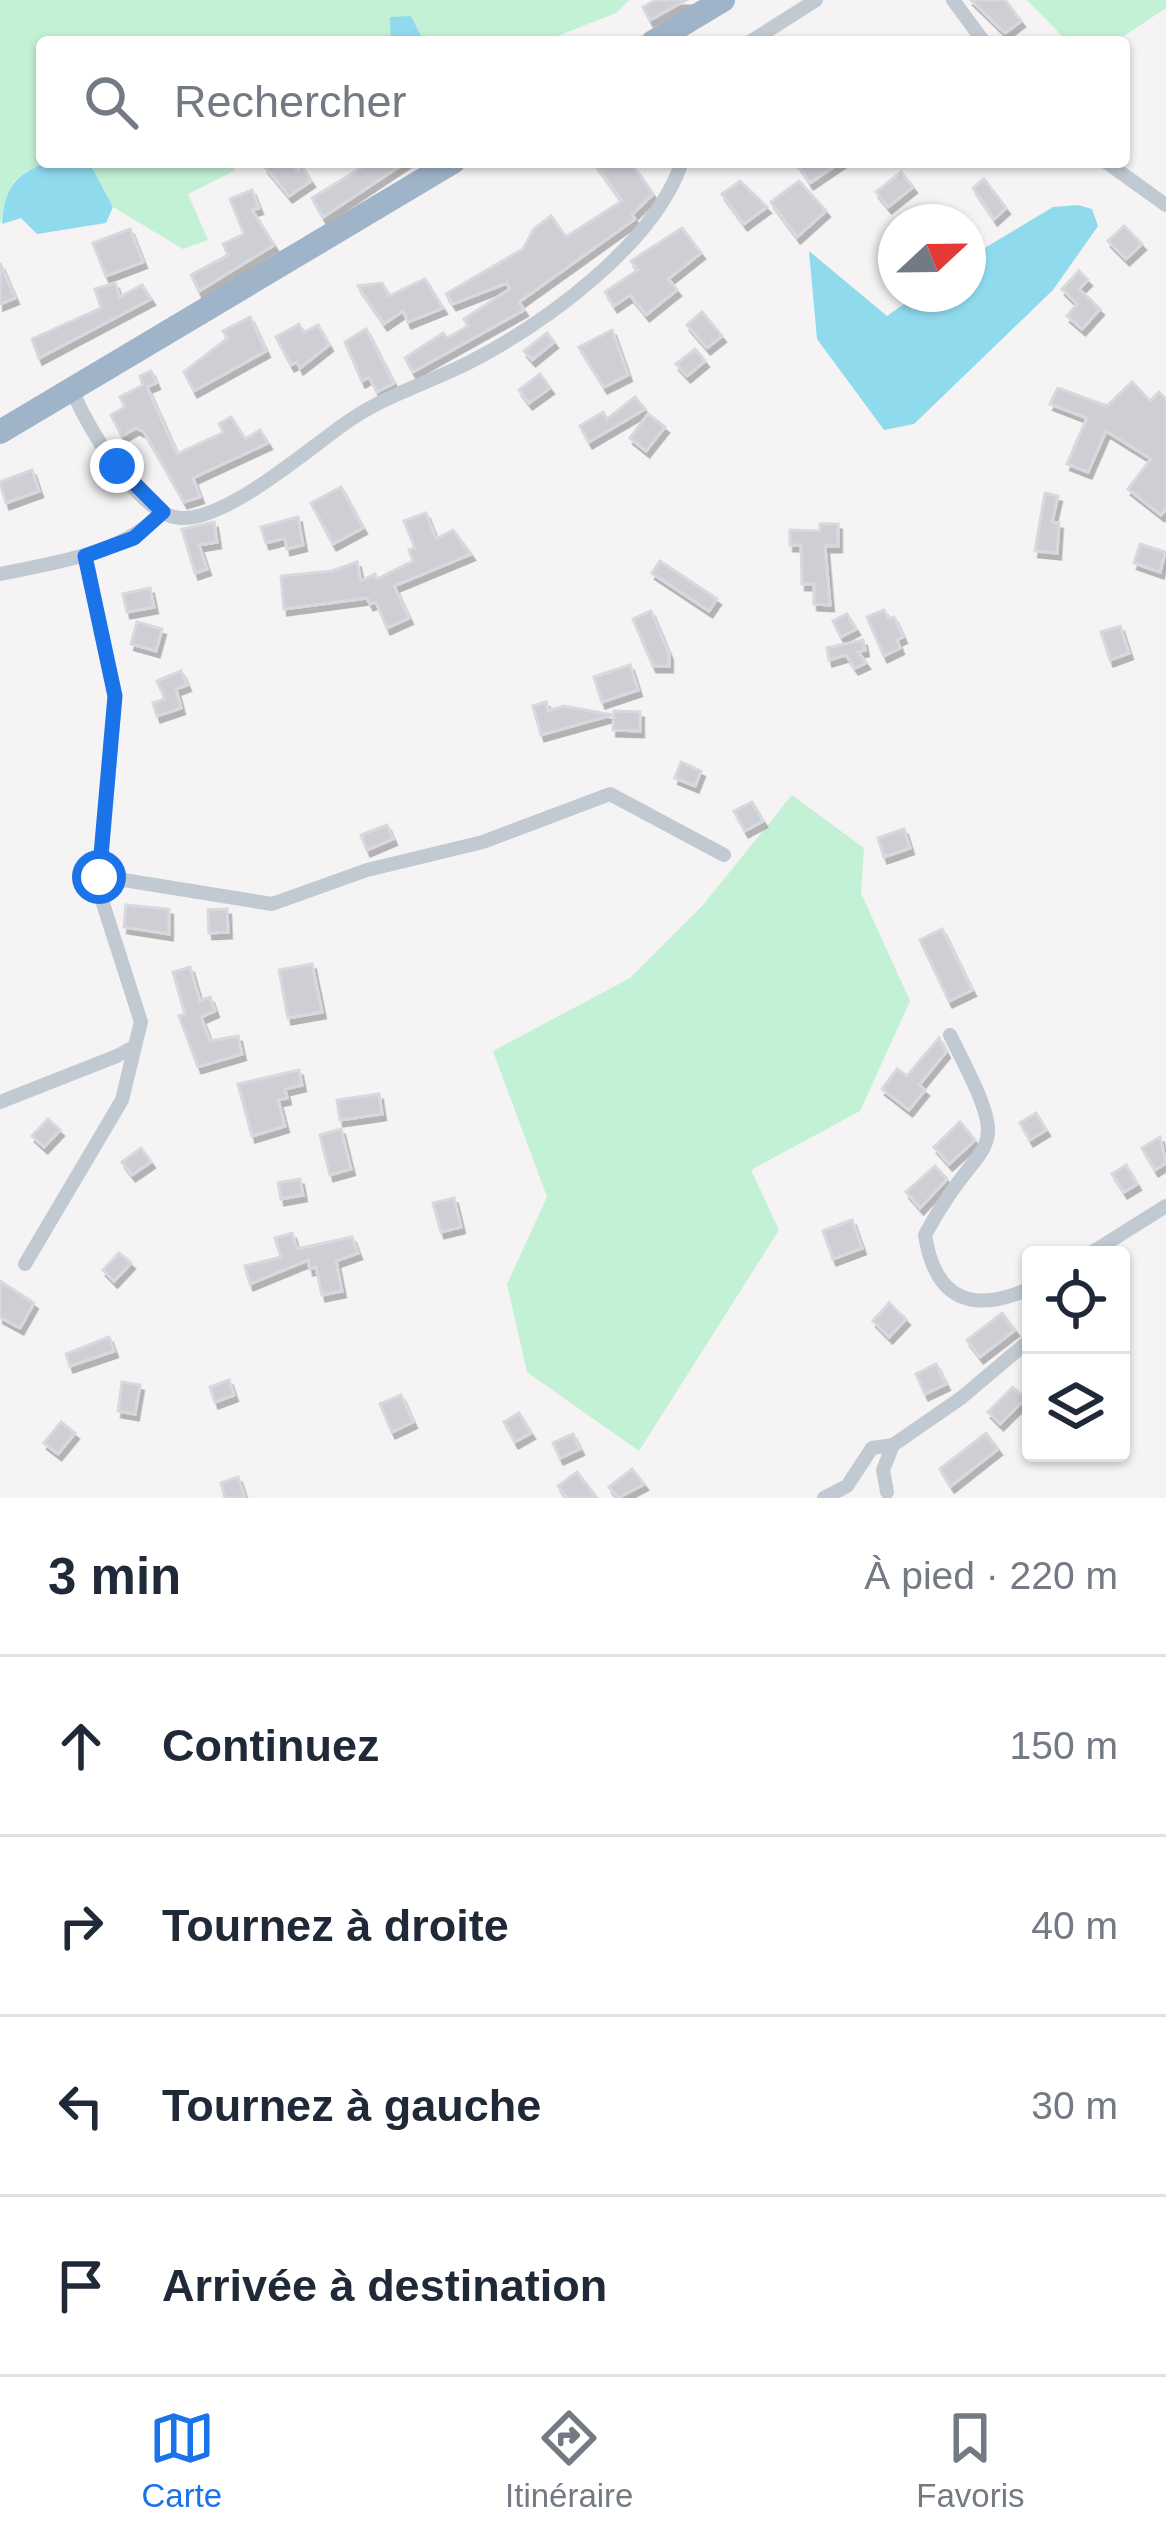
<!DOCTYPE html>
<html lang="fr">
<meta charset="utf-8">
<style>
body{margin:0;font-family:Helvetica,sans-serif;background:#f6f6f7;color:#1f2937}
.controls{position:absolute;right:36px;bottom:36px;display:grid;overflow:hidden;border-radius:12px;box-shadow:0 3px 9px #0004}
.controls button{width:108px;height:108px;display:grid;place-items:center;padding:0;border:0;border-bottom:3px solid #e0e1e3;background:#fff;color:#1f2937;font:60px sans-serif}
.compass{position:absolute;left:878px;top:204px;width:108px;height:108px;border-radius:50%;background:#fff;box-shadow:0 3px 9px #0004;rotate:68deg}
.stop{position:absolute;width:36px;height:36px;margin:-27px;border:9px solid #1a73e8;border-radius:50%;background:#fff}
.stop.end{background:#1a73e8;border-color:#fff;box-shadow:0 3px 12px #0008}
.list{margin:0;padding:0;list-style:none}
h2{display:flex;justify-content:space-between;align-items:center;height:156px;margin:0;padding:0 48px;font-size:51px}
h2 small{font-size:39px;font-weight:400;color:#747a83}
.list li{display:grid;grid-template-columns:78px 1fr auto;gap:36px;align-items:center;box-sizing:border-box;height:180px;padding:0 48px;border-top:3px solid #e0e1e3}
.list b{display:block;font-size:45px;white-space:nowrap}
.list em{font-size:39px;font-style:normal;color:#747a83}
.icon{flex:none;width:66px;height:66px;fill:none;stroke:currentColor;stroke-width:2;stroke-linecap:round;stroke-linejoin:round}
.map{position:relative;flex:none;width:1166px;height:1498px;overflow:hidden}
.search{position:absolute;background:#fff;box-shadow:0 3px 9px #0004;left:36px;right:36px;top:36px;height:132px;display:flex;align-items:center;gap:30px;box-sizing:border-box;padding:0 42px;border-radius:12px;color:#747a83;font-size:45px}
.sheet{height:876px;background:#fff}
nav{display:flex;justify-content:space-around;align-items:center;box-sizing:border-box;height:168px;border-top:3px solid #e0e1e3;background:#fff;font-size:33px;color:#747a83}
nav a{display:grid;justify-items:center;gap:6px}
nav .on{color:#1a73e8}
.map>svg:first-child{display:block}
</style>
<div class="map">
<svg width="1166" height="1498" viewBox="0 0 1166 1498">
<defs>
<filter id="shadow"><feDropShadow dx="3.5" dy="6" stdDeviation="0" flood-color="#0004"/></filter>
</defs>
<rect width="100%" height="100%" fill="#f5f3f3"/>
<g fill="#c3f1d5">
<path d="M0,0H629L616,13L542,42H42V162H47C4,180 11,187 0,225Z"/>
<path d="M1027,0H1166V8L1115,42H1068Z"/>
<path d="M89,162H234V171L188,194L208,240L183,249L113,207Z"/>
<path d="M792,795L864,848L861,893L910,1001L860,1111L751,1170L779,1230L639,1451L527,1372L507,1284L547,1197L493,1051L630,978L703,905Z"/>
</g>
<g fill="#90daee">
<path d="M411,16L424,42H391L390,17Z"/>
<path d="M47,162H89L113,207L106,223L37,234L21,218L2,224C5,188 13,176 47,162Z"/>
<path d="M1078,205L1092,209L1098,226L1053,290L914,424L884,430L817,339L809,251L887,316L918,294H968V258L1053,207Z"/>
</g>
<g fill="#cdcfd5" stroke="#d7d9de" stroke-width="3" filter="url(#shadow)">
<path d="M656,0H686L650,20L643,7Z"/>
<path d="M971,0H1005L1021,21L1005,33Z"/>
<path d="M273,162H291L297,172L303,168L311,181L289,196L265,167Z"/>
<path d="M371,162H406L323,217L312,198Z"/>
<path d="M594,162H629L640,175L653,194L632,215L635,219L519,302L524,310L413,372L405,358L443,333L447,338L468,326L464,319L510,289L507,283L453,304L446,294L523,249L534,229L551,216L566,237L622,201Z"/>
<path d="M796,162H841L810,183Z"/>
<path d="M901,172L913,187L888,207L876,192Z"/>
<path d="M984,179L1006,208L994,219L973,188Z"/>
<path d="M740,181L767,207L744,224L722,194Z"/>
<path d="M799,181L826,211L797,237L771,202Z"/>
<path d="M252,190L259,208L252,210L274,245L199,291L191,275L228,255L223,244L244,234L230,199Z"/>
<path d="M1124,226L1142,244L1126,259L1108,241Z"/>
<path d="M682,228L701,253L668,279L677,290L646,315L630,295L614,306L605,292L638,270L631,261Z"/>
<path d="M130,229L143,262L106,276L93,243Z"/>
<path d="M0,263L15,298L0,304Z"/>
<path d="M1079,271L1088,280L1079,289L1100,309L1082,329L1067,316L1077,304L1062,289Z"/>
<path d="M425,279L443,308L408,322L403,311L384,324L358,286L382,283L389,296Z"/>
<path d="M115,283L120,297L142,285L151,299L39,358L32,339L101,308L95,289Z"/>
<path d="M702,312L722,336L707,348L687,325Z"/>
<path d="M250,317L266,351L194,391L184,372L228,338L223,331Z"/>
<path d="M299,324L303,333L318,325L329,345L300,368L297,362L291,365L276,337Z"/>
<path d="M366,329L394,383L377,392L369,377L362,381L345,342Z"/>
<path d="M612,330L628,375L604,387L579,347Z"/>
<path d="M547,333L554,342L532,360L524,351Z"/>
<path d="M695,349L705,361L687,376L676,364Z"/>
<path d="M151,371L156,383L147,387L177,454L224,432L219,424L231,417L245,439L260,430L268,443L193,478L200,497L184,502L144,432L136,428L122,436L111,415L125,407L120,397L143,385L140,376Z"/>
<path d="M540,374L550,388L529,403L519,390Z"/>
<path d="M1132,382L1150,401L1159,392L1166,399V509L1161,515L1128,489L1151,459L1106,431L1088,472L1067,464L1087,418L1050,404L1058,388L1107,406Z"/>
<path d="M635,397L645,409L589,442L580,426L603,412L607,419Z"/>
<path d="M648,414L665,427L646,451L630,438Z"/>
<path d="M32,470L39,491L6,503L0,482Z"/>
<path d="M341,487L363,528L333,544L311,503Z"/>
<path d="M1045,493L1058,496L1052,522L1059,523L1057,553L1035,551Z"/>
<path d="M426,513L436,539L453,530L471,554L394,586L409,618L387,628L376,602L370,604L367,598L284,609L281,576L332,571L357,562L361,581L375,574L377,579L413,561L409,550L415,548L404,521Z"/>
<path d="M298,517L303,545L287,549L285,538L266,543L261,527Z"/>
<path d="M214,522L217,542L199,545L207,569L195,573L182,529Z"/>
<path d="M820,524H838V546H825L830,605L814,604V584H802L801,545H790V530L820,531Z"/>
<path d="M1140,544L1165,552L1160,572L1134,563Z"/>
<path d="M660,561L717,599L709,611L652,573Z"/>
<path d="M150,588L154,607L127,612L123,594Z"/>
<path d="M884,610L888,619L894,617L903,637L897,640L900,648L884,656L867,617Z"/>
<path d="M651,611L669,654V666H653L633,619Z"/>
<path d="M847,614L856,629L841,637L833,621Z"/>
<path d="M137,622L162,629L156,651L131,644Z"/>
<path d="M1120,626L1129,653L1110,660L1101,632Z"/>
<path d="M863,640L865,650L858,652L866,663L855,668L846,655L829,660L827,648Z"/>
<path d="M630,665L638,690L602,702L594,677Z"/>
<path d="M181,671L187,685L176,689L181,708L157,716L153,703L165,699L157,681Z"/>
<path d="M546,702L548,711L564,706L612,715L541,735L533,706Z"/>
<path d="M614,711L640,712V731L613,730Z"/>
<path d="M681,762L701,771L695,786L675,778Z"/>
<path d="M752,802L763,821L745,831L734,811Z"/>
<path d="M387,825L393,839L367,850L361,835Z"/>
<path d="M904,829L910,848L884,857L878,838Z"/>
<path d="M126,905L169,909V934L124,927Z"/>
<path d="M227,909L228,932L209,933L208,910Z"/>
<path d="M942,929L972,990L949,1001L920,940Z"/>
<path d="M312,964L322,1012L288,1018L279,970Z"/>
<path d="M190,967L200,1001L210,997L215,1011L201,1017L210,1041L238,1036L242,1054L198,1067L179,1016L185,1014L173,972Z"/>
<path d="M939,1038L946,1052L919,1085L925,1090L909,1110L882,1089L897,1069L907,1076Z"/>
<path d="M299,1070L302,1085L285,1089L287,1098L278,1100L285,1126L252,1136L238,1084Z"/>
<path d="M379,1094L382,1114L340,1120L337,1100Z"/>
<path d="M1036,1113L1046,1130L1030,1140L1020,1123Z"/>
<path d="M48,1119L60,1130L44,1147L32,1136Z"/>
<path d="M960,1122L975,1140L949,1164L934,1147Z"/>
<path d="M341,1129L351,1169L330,1175L320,1135Z"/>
<path d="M1160,1137L1166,1163L1155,1170L1142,1148Z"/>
<path d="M141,1148L151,1162L132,1175L122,1162Z"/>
<path d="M1126,1165L1137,1184L1124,1192L1112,1174Z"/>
<path d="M935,1166L947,1179L920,1208L906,1192Z"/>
<path d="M300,1179L303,1195L281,1199L278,1183Z"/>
<path d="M454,1198L461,1227L441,1232L433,1203Z"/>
<path d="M852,1220L862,1248L833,1259L823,1231Z"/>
<path d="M292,1233L297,1249L352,1237L358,1253L336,1261L342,1291L322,1295L316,1267L310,1269L308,1260L250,1284L245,1266L281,1257L275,1238Z"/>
<path d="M119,1253L131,1263L114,1281L103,1270Z"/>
<path d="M0,1281L34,1303L20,1328L0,1317Z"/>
<path d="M889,1303L906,1319L889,1337L873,1321Z"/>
<path d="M1002,1313L1015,1330L980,1357L967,1340Z"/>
<path d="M109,1337L114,1351L70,1366L66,1354Z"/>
<path d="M936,1364L946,1384L925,1394L916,1374Z"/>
<path d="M229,1380L234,1395L215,1402L210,1387Z"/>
<path d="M122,1382L140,1385L135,1414L118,1411Z"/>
<path d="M1013,1387L1025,1399L1000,1424L988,1412Z"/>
<path d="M401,1395L413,1422L392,1432L380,1404Z"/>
<path d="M519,1413L531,1433L515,1442L504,1422Z"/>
<path d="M61,1422L75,1433L58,1454L44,1443Z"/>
<path d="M986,1433L998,1449L951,1486L940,1469Z"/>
<path d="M573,1434L580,1449L560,1458L553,1443Z"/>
<path d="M632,1469L644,1484L618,1498L609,1487Z"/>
<path d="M577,1472L597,1498H567L558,1486Z"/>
<path d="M238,1477L245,1498H225L221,1483Z"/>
</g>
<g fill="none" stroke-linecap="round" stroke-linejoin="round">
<g stroke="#c1cad2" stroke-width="14">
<path d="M953,0L984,42"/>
<path d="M750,42L816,0"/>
<path d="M1106,162L1166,205"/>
<path d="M72,391C88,426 138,516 181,518C230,520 312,445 353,418C388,395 430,382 468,363C544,324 654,245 682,162"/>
<path d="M0,574C57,562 120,555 163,512"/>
<path d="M99,876L272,904L367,870L483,842L610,794L724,855"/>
<path d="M950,1035C1019,1170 984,1123 925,1235C935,1299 971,1315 1031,1288"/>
<path d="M0,1102L117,1056L135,1046L141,1022L99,891L115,696L85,556"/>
<path d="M1088,1255L1166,1206"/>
<path d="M25,1264L122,1100L135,1046"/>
<path d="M887,1492L883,1470L893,1445L961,1398L1031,1339"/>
<path d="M824,1498L847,1486L872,1448L893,1445"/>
</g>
<g stroke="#9fb4c9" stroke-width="24">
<path d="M653,42L723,0"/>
<path d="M0,432L453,162"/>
</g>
</g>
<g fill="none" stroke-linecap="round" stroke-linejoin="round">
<path stroke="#1a73e8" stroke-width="15" d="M99,877L115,696L85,556L134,538L163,512L117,466"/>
</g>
</svg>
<div class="controls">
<button><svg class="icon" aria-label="locate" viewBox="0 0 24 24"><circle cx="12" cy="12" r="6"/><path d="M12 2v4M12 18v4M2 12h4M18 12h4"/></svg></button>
<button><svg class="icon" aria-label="layers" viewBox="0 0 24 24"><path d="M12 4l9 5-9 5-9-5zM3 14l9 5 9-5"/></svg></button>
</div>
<svg class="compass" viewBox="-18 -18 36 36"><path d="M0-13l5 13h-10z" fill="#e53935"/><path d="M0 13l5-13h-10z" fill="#747a83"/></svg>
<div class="stop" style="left:99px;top:877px"></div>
<div class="stop end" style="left:117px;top:466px"></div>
<div class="search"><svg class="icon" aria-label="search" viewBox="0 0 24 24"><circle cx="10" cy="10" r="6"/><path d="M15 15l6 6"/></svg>Rechercher</div>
</div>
<section class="sheet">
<h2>3 min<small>À pied · 220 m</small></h2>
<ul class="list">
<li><svg class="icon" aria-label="ahead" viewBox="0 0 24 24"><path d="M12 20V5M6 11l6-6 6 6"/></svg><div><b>Continuez</b></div><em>150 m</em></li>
<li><svg class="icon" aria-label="right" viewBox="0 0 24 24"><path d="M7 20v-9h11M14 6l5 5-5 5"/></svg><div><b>Tournez à droite</b></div><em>40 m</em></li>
<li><svg class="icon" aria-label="left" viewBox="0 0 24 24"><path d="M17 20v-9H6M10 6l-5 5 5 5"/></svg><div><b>Tournez à gauche</b></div><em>30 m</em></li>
<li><svg class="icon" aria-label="arrive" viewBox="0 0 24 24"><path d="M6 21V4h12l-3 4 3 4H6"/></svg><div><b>Arrivée à destination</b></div></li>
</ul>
</section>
<nav>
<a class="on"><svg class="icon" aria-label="map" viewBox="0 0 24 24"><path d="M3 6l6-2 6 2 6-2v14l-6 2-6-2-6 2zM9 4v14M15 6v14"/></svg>Carte</a>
<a><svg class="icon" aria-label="directions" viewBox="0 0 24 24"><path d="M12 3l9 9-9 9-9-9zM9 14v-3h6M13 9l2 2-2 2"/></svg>Itinéraire</a>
<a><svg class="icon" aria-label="saved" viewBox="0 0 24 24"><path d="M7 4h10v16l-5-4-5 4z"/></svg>Favoris</a>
</nav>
